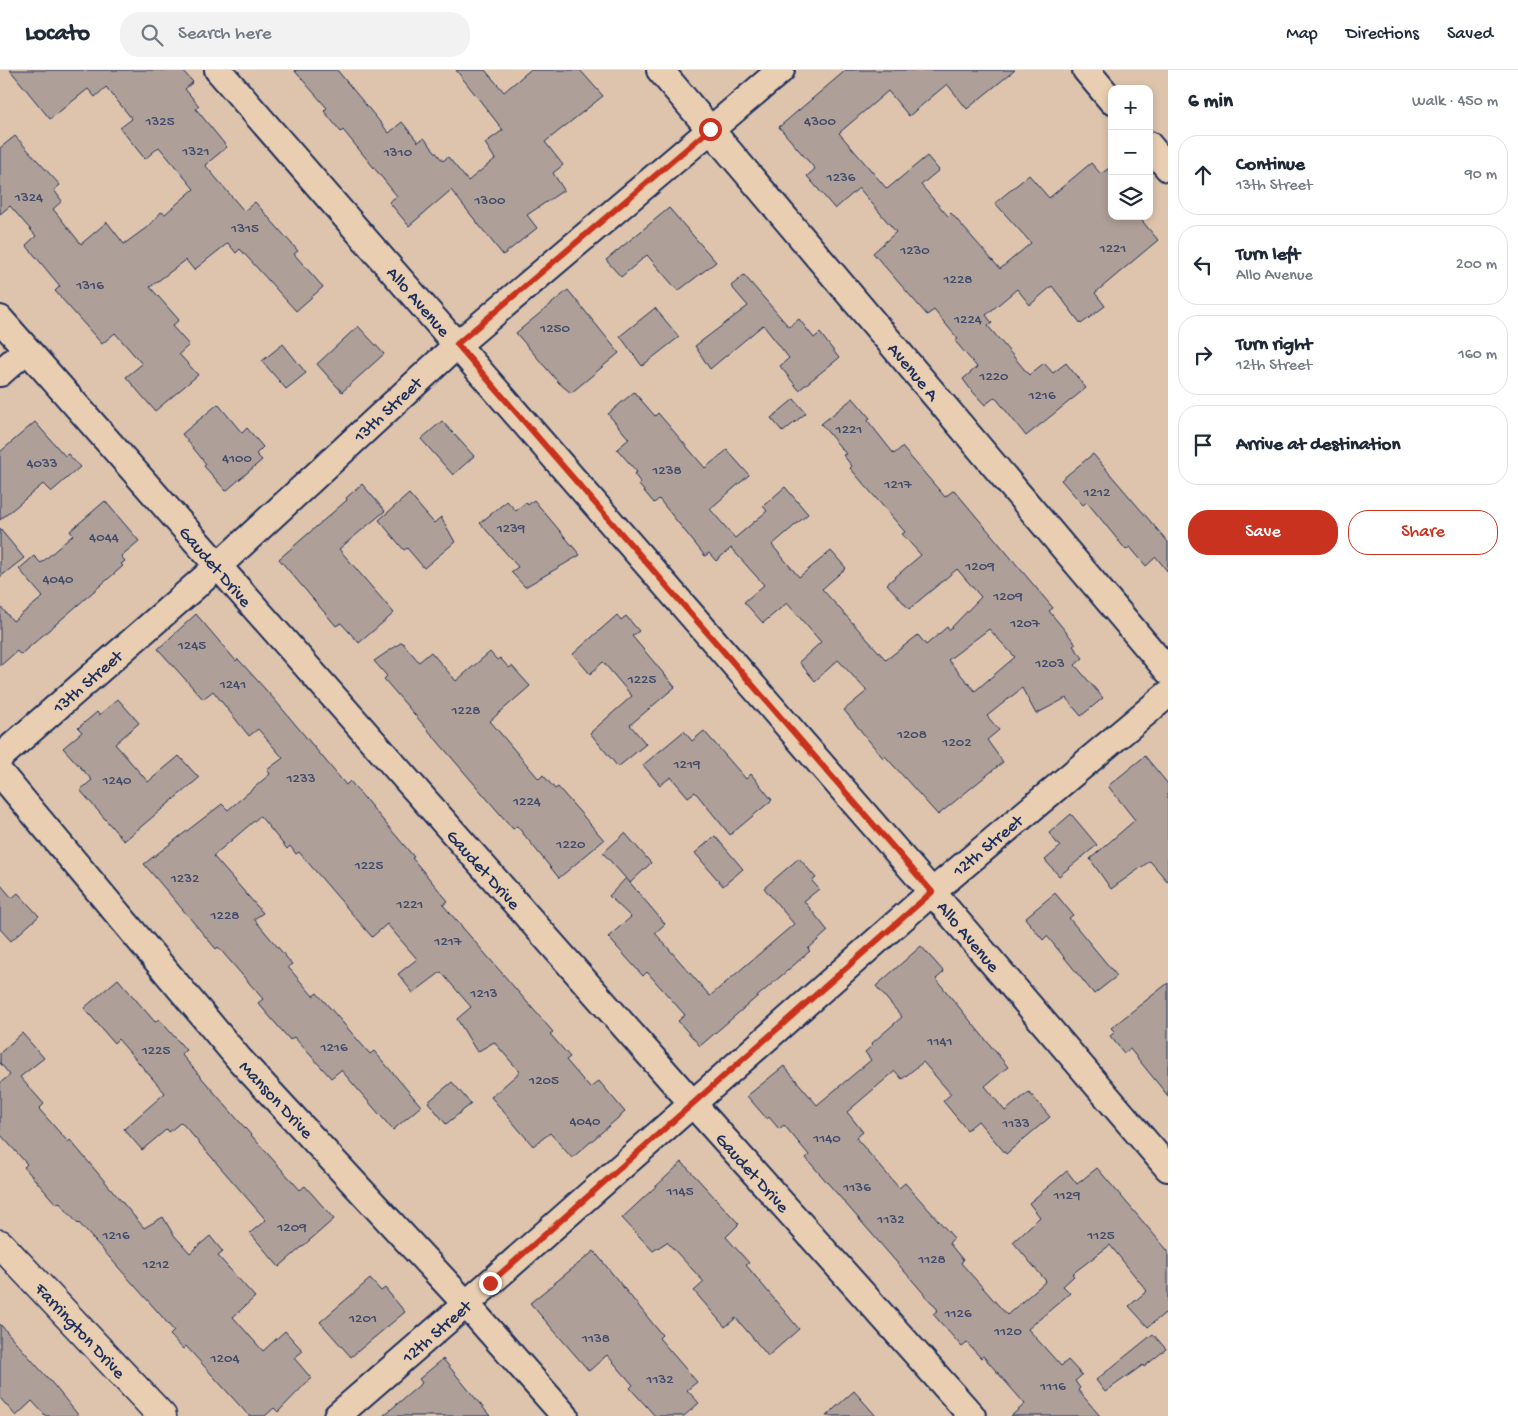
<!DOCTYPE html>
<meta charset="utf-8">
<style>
body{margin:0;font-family:"Gochi Hand",sans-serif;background:#f2f2f3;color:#1f2937}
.controls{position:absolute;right:15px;top:15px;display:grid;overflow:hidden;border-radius:10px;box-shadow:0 2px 8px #0003}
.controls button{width:45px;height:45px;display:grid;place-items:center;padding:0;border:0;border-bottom:1px solid #e0e1e3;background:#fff;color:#1f2937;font:25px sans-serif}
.stop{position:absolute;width:15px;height:15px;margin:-11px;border:4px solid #c8321e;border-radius:50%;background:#fff}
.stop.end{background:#c8321e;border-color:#fff;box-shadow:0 1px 5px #0008}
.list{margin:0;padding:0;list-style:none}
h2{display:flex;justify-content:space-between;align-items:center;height:65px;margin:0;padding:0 20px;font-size:21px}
h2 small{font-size:16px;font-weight:400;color:#747a83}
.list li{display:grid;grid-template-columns:32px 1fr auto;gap:15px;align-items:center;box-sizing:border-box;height:80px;margin:0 10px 10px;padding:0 10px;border:1px solid #e0e1e3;border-radius:20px}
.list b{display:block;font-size:19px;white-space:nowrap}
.list p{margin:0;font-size:16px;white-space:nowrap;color:#747a83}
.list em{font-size:16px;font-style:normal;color:#747a83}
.actions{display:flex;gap:10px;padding:15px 20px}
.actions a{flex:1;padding:11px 0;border:1px solid #c8321e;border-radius:20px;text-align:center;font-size:18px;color:#c8321e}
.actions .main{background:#c8321e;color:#fff}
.icon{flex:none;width:28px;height:28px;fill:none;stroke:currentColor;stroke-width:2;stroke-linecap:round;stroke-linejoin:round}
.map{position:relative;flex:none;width:1168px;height:1346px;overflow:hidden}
header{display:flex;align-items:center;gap:30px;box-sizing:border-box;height:70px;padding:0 25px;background:#fff;border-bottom:1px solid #e0e1e3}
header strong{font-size:24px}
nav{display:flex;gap:28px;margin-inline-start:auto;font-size:18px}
.search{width:350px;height:45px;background:#f2f2f3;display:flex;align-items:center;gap:12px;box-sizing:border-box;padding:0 18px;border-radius:20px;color:#747a83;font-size:19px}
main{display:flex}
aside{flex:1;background:#fff}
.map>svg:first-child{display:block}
</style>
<header>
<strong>Locato</strong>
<div class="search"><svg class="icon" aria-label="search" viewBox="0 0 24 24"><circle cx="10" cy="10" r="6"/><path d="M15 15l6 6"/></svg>Search here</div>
<nav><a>Map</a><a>Directions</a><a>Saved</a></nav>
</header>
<main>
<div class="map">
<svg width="1168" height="1346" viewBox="0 0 1168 1346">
<rect width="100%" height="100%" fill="#dec4ac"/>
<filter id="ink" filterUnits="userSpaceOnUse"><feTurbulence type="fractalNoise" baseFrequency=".02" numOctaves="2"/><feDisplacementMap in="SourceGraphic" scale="10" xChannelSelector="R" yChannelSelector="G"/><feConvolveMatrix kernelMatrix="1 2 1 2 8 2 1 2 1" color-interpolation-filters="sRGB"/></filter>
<g filter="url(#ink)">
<g fill="#ae9f98" stroke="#1b2f5e" fill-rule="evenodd">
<path d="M10,0H182L193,12L185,19L199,36L196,39L227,77L205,95L244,141L255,132L298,181L294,184L323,217L296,241L240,179L236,183L228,173L194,200L186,190L150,217L179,250L172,256L189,275L179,284L198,305L155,341L126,307L142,294L115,263L102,274L55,221L60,216L26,175L36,166L10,136L0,144V78L15,66L60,115L54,120L62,131L53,139L81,174L107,152L124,174L150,155L161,142L165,144L194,119L159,77L145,89L120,58L132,49L106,17L95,27L88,19L50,49Z"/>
<path d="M294,0H337L389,63L402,52L418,72L424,68L443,91L448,87L468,111L495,89L485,73L503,60L456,0H485L504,22L530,0H580L603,26L545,72L563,95L553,103L564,120L527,145L537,158L503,185L451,120L409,156L389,132L397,126L343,60L341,62L324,41L327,38Z"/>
<path d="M846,0H1015L967,39L947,14L909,46L888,21L839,63L887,119L927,86L939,100L921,115L948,146L951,143L1000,199L1031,173L995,133L1029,105L1049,128L1091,93L1101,104L1112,96V146H1138L1158,170L1095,223L1105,236L1081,254L1052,216L1030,235L1017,219L986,245L992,253L988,256L1029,305L1044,293L1053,303L1066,293L1086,318L1026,366L995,327L985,335L971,320L963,309L977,297L955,271L958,269L934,240L927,245L873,183L896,162L859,118L835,139L807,106L815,99L779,57Z"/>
<path d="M669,138L716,192L678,221L647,185L621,207L606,190Z"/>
<path d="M744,205L789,257L799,249L814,268L820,263L839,288L799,320L780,296L789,288L763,255L710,299L695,276L748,236L731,216Z"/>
<path d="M568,220L619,283L571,323L559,313L516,263Z"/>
<path d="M655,238L679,267L642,296L620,266Z"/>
<path d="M358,256L384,284L342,322L317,294Z"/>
<path d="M283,274L306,303L286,319L262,291Z"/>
<path d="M634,322L655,346L658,343L705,398L727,380L749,405L710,439L735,468L767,441L763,436L785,417L808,444L772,475L799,507L831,481L846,498L822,519L886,590L918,565L926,575L947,557L949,560L981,527L957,499L909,539L887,514L921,485L902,464L905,462L850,398L852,396L843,385L846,384L821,354L853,328L870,348L868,351L894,384L902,377L945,427L954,420L1053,538L1049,541L1076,574L1073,576L1083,588L1075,595L1103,628L1081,646L1066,628L1036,644L1022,618L987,646L999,660L987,670L1003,692L938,745L885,686L883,688L844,640L867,621L838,590L815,611L799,592L821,572L787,533L763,553L744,532L764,515L731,478L716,491L709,483L705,486L659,429L654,433L639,415L641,413L634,404L637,402L617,379L629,369L608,344ZM989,559L1015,587L975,621L948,590Z"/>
<path d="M794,329L806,343L783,362L771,348Z"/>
<path d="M218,334L242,363L247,358L263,377L256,384L262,390L226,421L204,396L206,394L182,364Z"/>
<path d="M442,351L474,386L453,405L421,369Z"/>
<path d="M35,352L65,386L68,384L80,397L51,422L43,414L0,450V382Z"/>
<path d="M1093,384L1168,472V502L1156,487L1146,496L1130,477L1126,480L1087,432L1083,435L1061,410Z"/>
<path d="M362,414L385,441L339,479L394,543L359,573L341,553L336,556L279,489L347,430L346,428Z"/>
<path d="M409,424L434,453L441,447L455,472L424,498L407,478L404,480L379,450Z"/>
<path d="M534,430L580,485L525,517L511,502L518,497L480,453L507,431L516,441L526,432L528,435Z"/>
<path d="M105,431L139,471L121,486L125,491L121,494L123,496L20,585L17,581L0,596V536L13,551L43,527L19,499L34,486L41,493L73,465L70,461Z"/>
<path d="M0,459L24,488L0,507Z"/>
<path d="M196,544L236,591L238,589L274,629L346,715L350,711L414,787L412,788L448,831L443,835L553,962L550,964L570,987L566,990L590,1018L599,1011L625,1042L572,1088L550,1063L533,1076L491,1027L520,1002L494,972L477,982L457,949L471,937L441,902L413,923L398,904L417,889L387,854L372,867L299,782L296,784L290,776L287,779L260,746L213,786L263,843L254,849L292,894L288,897L313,926L317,923L370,984L374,981L421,1036L393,1060L341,1000L331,1008L294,967L290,970L258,933L263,929L218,877L216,879L144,794L222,734L228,740L270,704L267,700L283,688L258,659L249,666L213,621L203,629L158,579Z"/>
<path d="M617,545L621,550L626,546L639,561L632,566L675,617L630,655L646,674L618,697L590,663L632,626L603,592L590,604L573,584Z"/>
<path d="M402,572L419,592L431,582L456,611L490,582L497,590L500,588L509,598L512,596L530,616L490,651L539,709L543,705L555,719L558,717L604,770L559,808L517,756L513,759L384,609L387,606L374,591Z"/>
<path d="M118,629L139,653L115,674L148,712L179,686L199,708L124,771L80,720L92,710L63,678L82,662L78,658L97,642L99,645Z"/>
<path d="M684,661L692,671L704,661L746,709L751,704L772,730L730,765L695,722L688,727L671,707L660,715L643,695Z"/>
<path d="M1145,686L1168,714V812L1150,791L1111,819L1090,789L1135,750L1108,716Z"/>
<path d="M1071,744L1097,775L1059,806L1045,790L1060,777L1049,763Z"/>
<path d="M625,763L651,793L630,813L603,783Z"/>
<path d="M715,766L743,799L723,816L695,783Z"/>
<path d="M799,788L816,808L812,811L819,819L804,831L828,861L808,879L810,881L700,976L678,951L685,945L647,902L643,906L608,867L631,847L609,826L626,808L665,854L655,863L710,926L794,854L764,818Z"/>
<path d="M0,814L12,828L18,823L39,846L11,871L0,859Z"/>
<path d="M1055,823L1073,845L1069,848L1117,906L1094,924L1047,866L1043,870L1025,848Z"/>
<path d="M921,876L944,902L936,909L1008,997L985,1016L1005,1041L1029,1022L1050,1047L1006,1084L978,1051L967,1060L943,1031L951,1024L923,992L902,1009L895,1001L847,1042L863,1062L856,1068L899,1118L905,1113L954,1168L949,1173L963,1190L961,1193L1007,1245L1046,1211L1013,1172L1040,1147L1029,1133L1067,1101L1077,1114L1097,1098L1168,1181V1247L1165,1243L1148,1257L1129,1236L1147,1221L1110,1175L1072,1204L1074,1206L1063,1216L1070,1223L1028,1259L1061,1296L1068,1290L1082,1305L1075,1311L1080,1318L1078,1320L1100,1346H1011L1025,1334L983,1286L981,1288L967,1273L962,1277L933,1244L938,1240L806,1088L809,1085L784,1055L779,1059L769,1047L767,1049L747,1026L784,996L817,1035L871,990L865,982L872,976L871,974L902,947L876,916Z"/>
<path d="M118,909L155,952L159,949L186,980L181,984L258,1073L300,1120L305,1116L334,1149L279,1197L250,1163L266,1150L181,1052L169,1062L167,1059L142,1080L124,1059L165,1023L118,969L114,973L84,938Z"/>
<path d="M1168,913V1026L1130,979L1124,983L1110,966L1115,962L1111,958Z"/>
<path d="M22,963L44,988L20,1007L44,1034L39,1039L68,1072L70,1070L144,1158L163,1147L173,1164L190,1183L210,1166L223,1182L218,1186L255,1227L233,1247L263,1281L285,1261L303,1281L294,1288L311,1308L278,1342L274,1338L265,1346H249L186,1276L183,1279L170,1265L174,1261L158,1242L79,1153L78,1154L59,1132L56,1134L24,1097L27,1094L0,1064V1013L10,1005L0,993V983Z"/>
<path d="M452,1012L471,1034L446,1054L428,1032Z"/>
<path d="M682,1092L739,1154L726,1167L749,1193L746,1195L799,1259L768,1286L736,1248L725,1257L694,1221L704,1212L667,1172L653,1181L622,1148Z"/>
<path d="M594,1181L662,1265L659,1268L697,1312L687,1320L699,1333L684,1346H655L630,1318L633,1315L607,1285L589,1301L530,1233Z"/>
<path d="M370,1209L381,1221L385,1218L405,1242L351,1287L320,1252Z"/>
<path d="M0,1254L52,1313L79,1346H46L32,1331L16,1346L0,1328Z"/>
<path d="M1153,1264L1166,1279L1144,1297L1143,1295L1105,1322L1096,1310Z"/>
<path d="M443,1289L490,1346H383L422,1313L419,1309Z"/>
<path d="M854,1321L876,1346H826Z"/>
</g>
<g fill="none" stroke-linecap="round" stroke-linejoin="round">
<defs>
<g id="minor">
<path d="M218,0L932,822L1168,1098"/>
<path d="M660,0L1168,601"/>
<path d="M1086,0L1112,31"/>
<path d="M1149,75L1168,98"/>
<path d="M0,249L693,1034L972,1346"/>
<path d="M0,303L26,280"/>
<path d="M0,687L217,497L457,275L781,0"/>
<path d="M0,703L240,990L466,1234L565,1346"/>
<path d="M337,1346L466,1234L932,822L1168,624"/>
</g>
<path id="tertiary" d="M0,1174L162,1346"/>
</defs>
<use href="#minor" stroke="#1b2f5e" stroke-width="30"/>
<use href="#tertiary" stroke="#1b2f5e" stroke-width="31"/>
<use href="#minor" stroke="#eaceb1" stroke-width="26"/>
<use href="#tertiary" stroke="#eaceb1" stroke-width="28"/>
</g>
</g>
<g fill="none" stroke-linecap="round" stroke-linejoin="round" filter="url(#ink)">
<path stroke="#c8321e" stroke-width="6" d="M490,1213L932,822L457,274L710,59"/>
</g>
<g text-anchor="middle" stroke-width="5" stroke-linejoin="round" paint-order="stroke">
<g font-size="15" fill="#404b6c">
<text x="160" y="55">1325</text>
<text x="820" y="55">4300</text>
<text x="196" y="85">1321</text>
<text x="398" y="86">1310</text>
<text x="841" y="111">1236</text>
<text x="29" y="131">1324</text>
<text x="490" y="134">1300</text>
<text x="245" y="162">1315</text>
<text x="1113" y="182">1221</text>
<text x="915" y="184">1230</text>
<text x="958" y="213">1228</text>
<text x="90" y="219">1316</text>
<text x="968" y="253">1224</text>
<text x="555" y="262">1250</text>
<text x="994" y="310">1220</text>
<text x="1042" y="329">1216</text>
<text x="849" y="363">1221</text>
<text x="237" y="392">4100</text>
<text x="42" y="397">4033</text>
<text x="667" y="404">1238</text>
<text x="898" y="418">1217</text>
<text x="1097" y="426">1212</text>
<text x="511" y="462">1239</text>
<text x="104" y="471">4044</text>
<text x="980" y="500">1209</text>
<text x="58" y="513">4040</text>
<text x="1008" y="530">1209</text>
<text x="1025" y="557">1207</text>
<text x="192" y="579">1245</text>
<text x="1050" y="597">1203</text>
<text x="642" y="613">1225</text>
<text x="233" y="618">1241</text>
<text x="466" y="644">1228</text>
<text x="912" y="668">1208</text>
<text x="957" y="676">1202</text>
<text x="687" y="698">1219</text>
<text x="301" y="712">1233</text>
<text x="117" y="714">1240</text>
<text x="527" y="735">1224</text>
<text x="571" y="778">1220</text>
<text x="369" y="799">1225</text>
<text x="185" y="812">1232</text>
<text x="410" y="838">1221</text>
<text x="225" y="849">1228</text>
<text x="448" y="875">1217</text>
<text x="484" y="927">1213</text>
<text x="940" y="975">1141</text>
<text x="334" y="981">1216</text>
<text x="156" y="984">1225</text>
<text x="544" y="1014">1205</text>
<text x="585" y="1055">4040</text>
<text x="1016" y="1057">1133</text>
<text x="827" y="1072">1140</text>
<text x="857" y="1121">1136</text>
<text x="680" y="1125">1145</text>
<text x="1067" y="1129">1129</text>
<text x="891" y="1153">1132</text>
<text x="292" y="1161">1209</text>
<text x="116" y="1169">1216</text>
<text x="1101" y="1169">1125</text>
<text x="932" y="1193">1128</text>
<text x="156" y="1198">1212</text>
<text x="958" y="1247">1126</text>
<text x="363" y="1252">1201</text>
<text x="1008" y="1265">1120</text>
<text x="596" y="1272">1138</text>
<text x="225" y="1292">1204</text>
<text x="660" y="1313">1132</text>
<text x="1053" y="1320">1116</text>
</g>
<g font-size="18" fill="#1b2f5e" stroke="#eaceb1">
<text transform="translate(419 231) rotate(49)" y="6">Allo Avenue</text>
<text transform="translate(914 301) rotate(50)" y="6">Avenue A</text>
<text transform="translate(387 339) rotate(-43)" y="6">13th Street</text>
<text transform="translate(216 496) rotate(49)" y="6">Gaudet Drive</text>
<text transform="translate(87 611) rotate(-41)" y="6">13th Street</text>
<text transform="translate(987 775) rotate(-40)" y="6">12th Street</text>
<text transform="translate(484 799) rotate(48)" y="6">Gaudet Drive</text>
<text transform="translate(969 866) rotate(50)" y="6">Allo Avenue</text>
<text transform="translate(277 1029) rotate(47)" y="6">Manson Drive</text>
<text transform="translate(753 1102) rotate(48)" y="6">Gaudet Drive</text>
<text transform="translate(81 1260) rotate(47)" y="6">Farrington Drive</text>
<text transform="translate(436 1261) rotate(-41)" y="6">12th Street</text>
</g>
</g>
</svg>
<div class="controls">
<button>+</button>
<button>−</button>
<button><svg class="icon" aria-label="layers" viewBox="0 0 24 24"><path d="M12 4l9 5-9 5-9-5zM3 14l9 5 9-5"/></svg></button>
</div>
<div class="stop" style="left:710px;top:59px"></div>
<div class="stop end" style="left:490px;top:1213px"></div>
</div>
<aside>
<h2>6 min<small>Walk · 450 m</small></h2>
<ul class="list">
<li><svg class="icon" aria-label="ahead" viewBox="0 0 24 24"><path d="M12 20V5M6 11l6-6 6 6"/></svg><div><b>Continue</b><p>13th Street</p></div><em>90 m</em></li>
<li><svg class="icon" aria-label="left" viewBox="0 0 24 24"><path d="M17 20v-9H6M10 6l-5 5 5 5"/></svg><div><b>Turn left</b><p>Allo Avenue</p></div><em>200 m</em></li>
<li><svg class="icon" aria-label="right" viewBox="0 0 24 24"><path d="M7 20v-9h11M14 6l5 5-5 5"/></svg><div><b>Turn right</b><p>12th Street</p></div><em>160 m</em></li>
<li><svg class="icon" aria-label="arrive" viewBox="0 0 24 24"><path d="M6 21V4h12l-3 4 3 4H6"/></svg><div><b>Arrive at destination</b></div></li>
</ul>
<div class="actions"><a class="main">Save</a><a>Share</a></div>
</aside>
</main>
